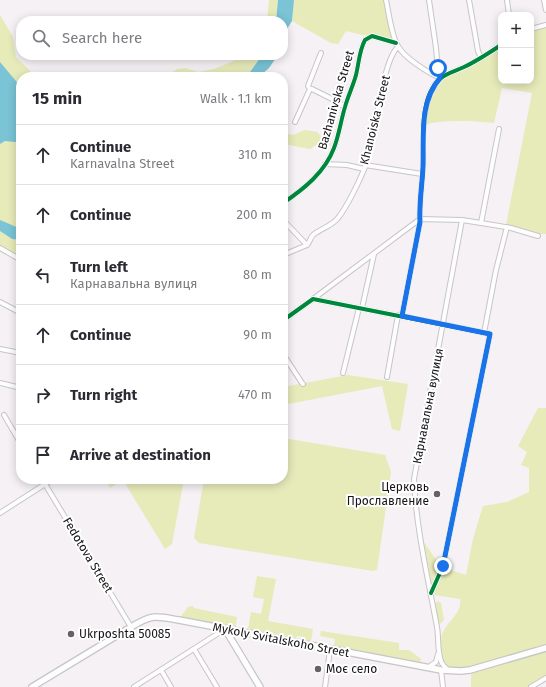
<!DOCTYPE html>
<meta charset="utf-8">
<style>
body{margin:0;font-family:"Fira Sans",sans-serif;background:#f7f7f7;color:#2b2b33}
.controls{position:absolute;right:12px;top:12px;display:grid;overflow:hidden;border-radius:8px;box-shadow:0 2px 10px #0003}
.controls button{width:36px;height:36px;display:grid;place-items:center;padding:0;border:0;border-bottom:1px solid #e1e1e2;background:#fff;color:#2b2b33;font:20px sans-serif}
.stop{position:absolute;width:12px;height:12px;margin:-9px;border:3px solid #1a73e8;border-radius:50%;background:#fff}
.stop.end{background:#1a73e8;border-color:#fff;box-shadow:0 1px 4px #0008}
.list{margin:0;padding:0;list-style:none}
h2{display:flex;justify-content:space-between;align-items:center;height:52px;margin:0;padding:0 16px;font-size:17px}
h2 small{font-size:13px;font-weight:400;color:#7c7c81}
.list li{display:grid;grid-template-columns:26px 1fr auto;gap:12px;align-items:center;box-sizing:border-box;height:60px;padding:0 16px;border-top:1px solid #e1e1e2}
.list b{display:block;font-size:15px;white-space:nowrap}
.list p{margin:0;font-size:13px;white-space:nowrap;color:#7c7c81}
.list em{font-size:13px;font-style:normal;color:#7c7c81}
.icon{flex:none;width:22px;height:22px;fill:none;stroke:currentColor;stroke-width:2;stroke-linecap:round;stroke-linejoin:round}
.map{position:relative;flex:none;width:546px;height:687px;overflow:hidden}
.search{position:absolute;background:#fff;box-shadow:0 2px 10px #0003;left:16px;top:16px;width:272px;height:44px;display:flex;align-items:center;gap:10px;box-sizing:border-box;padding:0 14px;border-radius:16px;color:#7c7c81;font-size:15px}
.panel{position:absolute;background:#fff;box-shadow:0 2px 10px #0003;left:16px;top:72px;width:272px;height:412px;border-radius:16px}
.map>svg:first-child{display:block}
</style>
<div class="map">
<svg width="546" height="687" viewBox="0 0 546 687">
<rect width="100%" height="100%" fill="#f5f1f5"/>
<g fill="#e7eab9">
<path d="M269,0H278L276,21H267Z"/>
<path d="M294,0H385L394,40L372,35H362L346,31L338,44L331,43L292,21Z"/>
<path d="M0,15L13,37L16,57L36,77H21V92L0,64Z"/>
<path d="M546,26V234H539L506,225L532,93L502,88L494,123C478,121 439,119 425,125C427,106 432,90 446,77L501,47V81H531V30Z"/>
<path d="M248,55H262L248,75L244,77H166L177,69L185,68L198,72L214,69Z"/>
<path d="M21,130V239L7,224L0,220V133Z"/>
<path d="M306,130L317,132L321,136L331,139V144L326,147L316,145L310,149L283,144V133H287C293,138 299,131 306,130Z"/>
<path d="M0,231L12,239L21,240V260L0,247Z"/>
<path d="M348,375L408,384L400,431L392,429L382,386L283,405V387Z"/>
<path d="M538,408H546V645L464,668H449C444,662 441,657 441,648C441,644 441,639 442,635C445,623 463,613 460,599L435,595L433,592L444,568L466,575L473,539L483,506L507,502L529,492V468L521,465L527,452L518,446Z"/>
<path d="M283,438L385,455L391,472L377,570L373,571L199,543L194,538L204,479H283Z"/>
<path d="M105,479H184L172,544L165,549L123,480L110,488Z"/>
<path d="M424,542L436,560L442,561L432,586Z"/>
<path d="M257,576L276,579L268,621L313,629L311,641L305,640V637L297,636L296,638L248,629L251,612L261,614L264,599L253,597Z"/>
<path d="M438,601L441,603L444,620L440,624L438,622L435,603Z"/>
<path d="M193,606L194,608L237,617L235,629L180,618L188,607Z"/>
<path d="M321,631L399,643V650H409L421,659L420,664L334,647L335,639L320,636Z"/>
<path d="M546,651V676L528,687H471V672Z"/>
</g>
<g fill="#7ac4d5">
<path d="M278,0H294L292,21L287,29L283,44V21H276Z"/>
<path d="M262,55H278L269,68L259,77H244L248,75Z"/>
<path d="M0,62L21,87L20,142H15L5,141L0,144Z"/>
<path d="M0,220L21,229V240L12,239L0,231Z"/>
</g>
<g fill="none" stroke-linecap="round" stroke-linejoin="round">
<defs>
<g id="street">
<path d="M386,0C389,13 391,35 398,46C404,58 429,73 440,78"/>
<path d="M429,0L436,48L438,71L440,78"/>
<path d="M469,0L478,51L481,58"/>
<path d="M507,0L509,15"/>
<path d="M544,0L546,10"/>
<path d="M531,29L546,25"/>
<path d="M310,89H312L336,101L345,107"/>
<path d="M295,122L310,89L308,86L321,53"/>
<path d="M325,164L347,165L364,169"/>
<path d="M365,165L422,174"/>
<path d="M283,203C304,189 325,172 334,148C339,135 341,120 345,107C348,96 353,86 356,75C359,63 359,51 365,40L372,36L396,43"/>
<path d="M283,220L307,245"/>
<path d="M481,223L499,129"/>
<path d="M0,248L21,260"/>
<path d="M283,255L307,245C310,242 310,238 313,235C320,229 332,226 338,218C347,207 360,180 365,167C374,143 382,60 398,47"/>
<path d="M313,299L420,219L462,220L481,223L511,228L538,236"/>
<path d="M0,302L21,313"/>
<path d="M362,308L374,254"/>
<path d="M283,316L285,319L313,299L490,334L443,566L431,593"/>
<path d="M402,316L420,222C419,204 422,186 423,168C424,142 418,98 440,79C446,73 456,71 464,67C477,61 489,53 501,45"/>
<path d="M484,333L496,270L507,227"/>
<path d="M0,349L21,353"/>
<path d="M283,354L302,383L303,384"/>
<path d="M343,373L359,308"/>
<path d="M387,377L398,315"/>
<path d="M0,383L21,388"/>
<path d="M4,415L21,444"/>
<path d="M42,479L131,627"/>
<path d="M0,513L53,479"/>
<path d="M194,649L217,687"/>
<path d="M429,667L436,662L438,654"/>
<path d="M161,670L171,687"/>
<path d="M441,670L443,687"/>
<path d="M448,670C445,667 442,665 441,661C437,650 439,638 437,627C428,578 416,529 414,479L462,220"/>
<path d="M134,687L225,629"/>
<path d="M325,687L330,650"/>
<path d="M531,687L546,678"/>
</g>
<g id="secondary">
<path d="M225,629L260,687"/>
<path d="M32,687L131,627C153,614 154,616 179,620L441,670L461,671L470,670L546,648"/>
</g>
</defs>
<use href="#street" stroke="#c8c5c8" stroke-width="6"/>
<use href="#secondary" stroke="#c8c5c8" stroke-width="8"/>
<use href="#street" stroke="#fefdfe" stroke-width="4"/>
<use href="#secondary" stroke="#fefdfe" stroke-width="5.5"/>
<defs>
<g id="cycleway">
<path d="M283,203C304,189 325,172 334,148C339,135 341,120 345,107C348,96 353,86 356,75C359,63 359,51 365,40L372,36L396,43"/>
<path d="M283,316L285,319L313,299L490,334L443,566L431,593"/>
<path d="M402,316L420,222C419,204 422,186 423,168C424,142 418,98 440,79C446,73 456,71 464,67C477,61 489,53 501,45"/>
</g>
</defs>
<use href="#cycleway" stroke="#fff" stroke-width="6"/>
<use href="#cycleway" stroke="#00873e" stroke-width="4"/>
</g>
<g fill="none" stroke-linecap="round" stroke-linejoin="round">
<path stroke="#1a73e8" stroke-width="5" d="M438,68L440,78C419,102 424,137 423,167C422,187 419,202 420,222L402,316L490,334L443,566"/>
</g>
<g fill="#656265" stroke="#fff" stroke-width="1.5">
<circle cx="437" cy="494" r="4"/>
<circle cx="71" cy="634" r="4"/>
<circle cx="318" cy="669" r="4"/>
</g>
<g text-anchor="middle" stroke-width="4" stroke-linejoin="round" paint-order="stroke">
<g font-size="12" fill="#171517" stroke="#fff">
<text transform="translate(336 100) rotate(-74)" y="4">Bazhanivska Street</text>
<text transform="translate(375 120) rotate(-76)" y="4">Khanoiska Street</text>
<text transform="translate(428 406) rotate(-79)" y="4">Карнавальна вулиця</text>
<text transform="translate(88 555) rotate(59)" y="4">Fedotova Street</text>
<text transform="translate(281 640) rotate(11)" y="4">Mykoly Svitalskoho Street</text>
</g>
<g font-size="12" fill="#171517" stroke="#fff" text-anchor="start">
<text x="429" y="491" text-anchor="end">Церковь<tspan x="429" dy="14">Прославление</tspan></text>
<text x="79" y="638">Ukrposhta 50085</text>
<text x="326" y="673">Моє село</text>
</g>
</g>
</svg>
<div class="controls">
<button>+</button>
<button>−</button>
</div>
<div class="stop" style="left:438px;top:68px"></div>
<div class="stop end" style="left:443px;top:566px"></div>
<div class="search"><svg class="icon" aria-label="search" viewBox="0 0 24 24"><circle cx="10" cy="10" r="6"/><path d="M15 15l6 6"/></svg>Search here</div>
<section class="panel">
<h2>15 min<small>Walk · 1.1 km</small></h2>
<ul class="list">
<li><svg class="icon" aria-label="ahead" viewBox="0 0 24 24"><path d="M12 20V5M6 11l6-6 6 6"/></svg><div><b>Continue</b><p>Karnavalna Street</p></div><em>310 m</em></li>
<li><svg class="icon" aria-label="ahead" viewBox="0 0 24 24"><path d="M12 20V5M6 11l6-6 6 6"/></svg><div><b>Continue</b></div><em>200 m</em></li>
<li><svg class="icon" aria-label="left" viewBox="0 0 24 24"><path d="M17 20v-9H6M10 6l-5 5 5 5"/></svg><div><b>Turn left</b><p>Карнавальна вулиця</p></div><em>80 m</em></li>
<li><svg class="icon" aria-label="ahead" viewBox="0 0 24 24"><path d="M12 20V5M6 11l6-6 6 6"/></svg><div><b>Continue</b></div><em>90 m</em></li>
<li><svg class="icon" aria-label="right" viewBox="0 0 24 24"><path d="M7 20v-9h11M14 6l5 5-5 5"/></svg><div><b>Turn right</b></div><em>470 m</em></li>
<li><svg class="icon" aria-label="arrive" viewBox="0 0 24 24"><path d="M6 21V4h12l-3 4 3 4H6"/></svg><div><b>Arrive at destination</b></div></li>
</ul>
</section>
</div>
